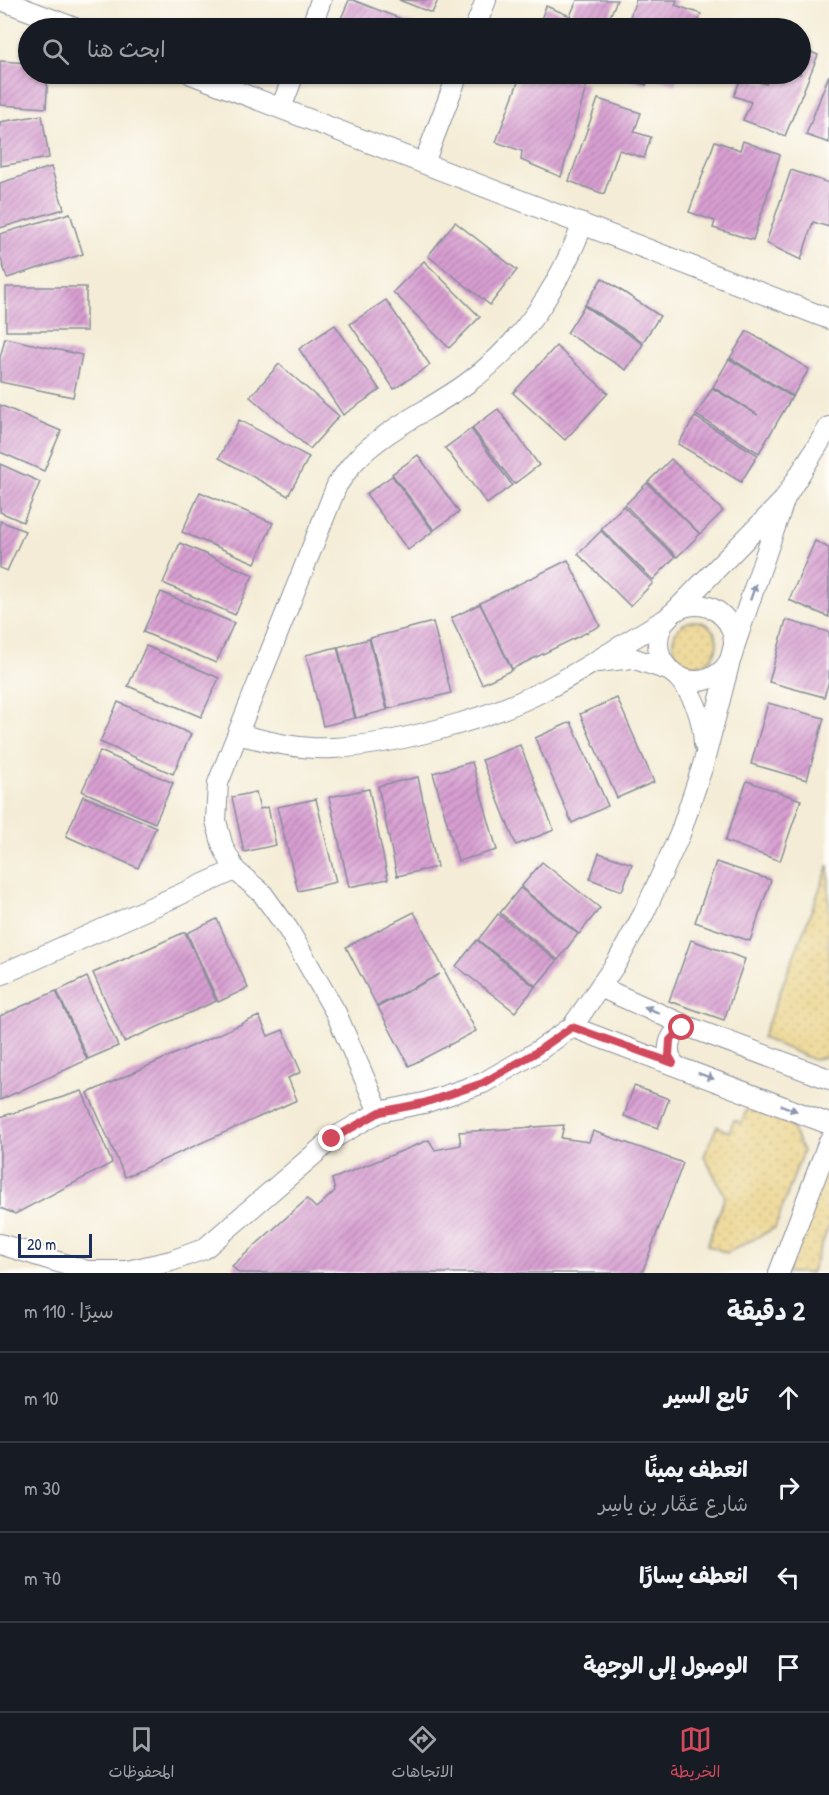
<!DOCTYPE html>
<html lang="ar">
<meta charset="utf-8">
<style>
body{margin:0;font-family:"Patrick Hand","Playpen Sans Arabic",sans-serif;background:#242831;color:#f1f3f6;direction:rtl}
.scale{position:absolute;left:18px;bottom:15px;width:74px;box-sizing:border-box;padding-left:6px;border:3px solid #1b2f5e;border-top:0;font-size:16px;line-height:21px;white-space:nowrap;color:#1b2f5e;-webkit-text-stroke:4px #fdfcf7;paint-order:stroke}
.stop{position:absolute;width:18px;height:18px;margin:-14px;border:4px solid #d1495b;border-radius:50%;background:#fff}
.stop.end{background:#d1495b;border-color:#fff;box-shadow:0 2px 6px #0008}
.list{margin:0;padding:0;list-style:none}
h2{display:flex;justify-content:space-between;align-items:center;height:78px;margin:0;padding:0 24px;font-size:26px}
h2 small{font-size:20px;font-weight:400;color:#9ea1a6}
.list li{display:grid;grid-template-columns:39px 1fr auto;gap:18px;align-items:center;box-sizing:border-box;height:90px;padding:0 24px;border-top:2px solid #363941}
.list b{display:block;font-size:22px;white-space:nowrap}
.list p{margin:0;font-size:20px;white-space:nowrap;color:#9ea1a6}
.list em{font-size:20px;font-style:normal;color:#9ea1a6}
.icon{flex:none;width:33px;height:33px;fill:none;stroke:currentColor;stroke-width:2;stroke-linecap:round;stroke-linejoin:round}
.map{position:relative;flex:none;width:829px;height:1273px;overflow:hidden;direction:ltr}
.search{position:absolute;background:#171b24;box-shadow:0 2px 4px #0004;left:18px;right:18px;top:18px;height:66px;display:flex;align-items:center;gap:15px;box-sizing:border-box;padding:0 21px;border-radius:33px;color:#9ea1a6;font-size:22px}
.sheet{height:438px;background:#171b24}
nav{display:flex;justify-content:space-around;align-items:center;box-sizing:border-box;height:84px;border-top:2px solid #363941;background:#171b24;font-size:16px;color:#9ea1a6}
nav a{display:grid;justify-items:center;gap:3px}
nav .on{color:#d1495b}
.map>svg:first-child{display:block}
</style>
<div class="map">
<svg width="829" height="1273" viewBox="0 0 829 1273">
<defs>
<pattern id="sand-dots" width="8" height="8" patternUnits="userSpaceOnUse" patternTransform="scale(1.5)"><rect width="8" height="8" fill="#eeda9e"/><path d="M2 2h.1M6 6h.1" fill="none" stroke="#ccbb8a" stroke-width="1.8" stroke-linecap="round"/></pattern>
<pattern id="building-hatch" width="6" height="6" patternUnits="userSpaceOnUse" patternTransform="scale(1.5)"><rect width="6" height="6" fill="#d89fd1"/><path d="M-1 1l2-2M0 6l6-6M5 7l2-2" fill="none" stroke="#ae82ad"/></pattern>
</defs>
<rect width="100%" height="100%" fill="#fdfcf7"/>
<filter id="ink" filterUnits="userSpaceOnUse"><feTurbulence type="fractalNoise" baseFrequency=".0167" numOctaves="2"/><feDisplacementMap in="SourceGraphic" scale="12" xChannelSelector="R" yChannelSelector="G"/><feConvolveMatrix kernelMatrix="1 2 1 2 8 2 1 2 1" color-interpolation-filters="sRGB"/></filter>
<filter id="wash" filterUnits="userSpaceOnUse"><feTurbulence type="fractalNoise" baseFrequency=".008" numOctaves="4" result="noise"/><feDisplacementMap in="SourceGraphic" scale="24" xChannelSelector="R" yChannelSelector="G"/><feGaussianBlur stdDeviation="1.35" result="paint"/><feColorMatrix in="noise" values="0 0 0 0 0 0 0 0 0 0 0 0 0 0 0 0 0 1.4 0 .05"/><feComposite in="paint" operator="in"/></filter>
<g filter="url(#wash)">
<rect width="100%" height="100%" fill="#f4ecd6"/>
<g fill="url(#sand-dots)" stroke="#84847e" stroke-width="1.5">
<circle cx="695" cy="643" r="22"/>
<path d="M829,865V1056L814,1060L762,1038Z"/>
<path d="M747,1109L790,1124L803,1151L775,1228L727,1253L707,1245L725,1196L704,1156L717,1126L729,1132L734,1120L741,1123Z"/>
<path d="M829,1155V1226L811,1273H785Z"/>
</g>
<g id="blocks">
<g fill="url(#building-hatch)">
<path d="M349,0H353L424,28H337Z"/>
<path d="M399,0H438L432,13Z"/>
<path d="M577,0H617L605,28L538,27L546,6L570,16Z"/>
<path d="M636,0H677L675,5L701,14L696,28H626Z"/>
<path d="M800,48L818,55L785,136L743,120L751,102L734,96L742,75L766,84L771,74H800Z"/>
<path d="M0,61L28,63V74H48L46,108L0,105Z"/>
<path d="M382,74H409L405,83Z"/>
<path d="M521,74L547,80L549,74H557L587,84L561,177L521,160L522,151L496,142Z"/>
<path d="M617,74H679L675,85L650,76L646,85Z"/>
<path d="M829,75V143L806,135Z"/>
<path d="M598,99L641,113L634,132L651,137L644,158L619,150L604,194L569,181Z"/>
<path d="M42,115L49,158L0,166V122Z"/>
<path d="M715,141L740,150L743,141L780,155L753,240L713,228L715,221L689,212Z"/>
<path d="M51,167L64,209L0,228V183Z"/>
<path d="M791,170L829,183V227L813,222L801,260L766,243Z"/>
<path d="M70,213L83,254L7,278L0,256V234Z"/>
<path d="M455,222L517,270L490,305L428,256Z"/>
<path d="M424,261L480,317L449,348L393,292Z"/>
<path d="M602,278L660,316L643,342L585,305Z"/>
<rect x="6" y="287" width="80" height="44"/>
<path d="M386,300L430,365L394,389L350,324Z"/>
<path d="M584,306L643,344L626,370L567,333Z"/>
<path d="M335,325L380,390L343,415L299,349Z"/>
<path d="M747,331L809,369L793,396L730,358Z"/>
<path d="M5,338L82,355L73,397L0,382V358Z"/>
<path d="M556,346L608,393L565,440L513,393Z"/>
<path d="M729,359L792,397L759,453L696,415L712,388L758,415L713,387Z"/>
<path d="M279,364L339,416L310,449L250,397Z"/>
<path d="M0,405L61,431L44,471L0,452Z"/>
<path d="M498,409L539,465L514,484L472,428Z"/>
<path d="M695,417L758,455L741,482L678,444Z"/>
<path d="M239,420L309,457L288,496L219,458Z"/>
<path d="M471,429L512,485L487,504L445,448Z"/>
<path d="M418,455L459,512L434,530L392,474Z"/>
<path d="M671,459L723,511L700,534L648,482Z"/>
<path d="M0,464L40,482L23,522L0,512Z"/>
<path d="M392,476L433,531L408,550L366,494Z"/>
<path d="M647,483L700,534L677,557L625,505Z"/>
<path d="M200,492L273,523L255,563L182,532Z"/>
<path d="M623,506L675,557L653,580L601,529Z"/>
<path d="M0,521L25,531L7,571L0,568Z"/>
<path d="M601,531L653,583L630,606L578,554Z"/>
<path d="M815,541L829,548V617L789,600Z"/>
<path d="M180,543L253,575L235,615L163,583Z"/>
<path d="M568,560L600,626L512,669L480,603Z"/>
<path d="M161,592L234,623L216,663L143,632Z"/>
<path d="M480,604L512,670L482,684L451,618Z"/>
<path d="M786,620L829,632V681L824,697L769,682Z"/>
<path d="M433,622L451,693L388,709L370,638Z"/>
<path d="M369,639L387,710L356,718L338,647Z"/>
<path d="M146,646L219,678L201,717L128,686Z"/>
<path d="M337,647L355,718L323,726L306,655Z"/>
<path d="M617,698L654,782L617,798L580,714Z"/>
<path d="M118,702L191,734L173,774L100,742Z"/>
<path d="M768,703L824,718L807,780L751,764Z"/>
<path d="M571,722L608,806L572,823L535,738Z"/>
<path d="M520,745L554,830L516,845L482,760Z"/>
<path d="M100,751L173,783L155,823L82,791Z"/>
<path d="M472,762L497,850L458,861L433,773Z"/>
<path d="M418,777L437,867L397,876L378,786Z"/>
<path d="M747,781L801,800L780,861L725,841Z"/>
<path d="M369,789L388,879L349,887L329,797Z"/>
<path d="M256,792L260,809L268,807L276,845L244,852L232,797Z"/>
<path d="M83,796L156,827L138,868L66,836Z"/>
<path d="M316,799L336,882L298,891L277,807Z"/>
<path d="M599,853L632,864L622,891L590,879Z"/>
<path d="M542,862L600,908L579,934L521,887Z"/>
<path d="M716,862L771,880L750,941L695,922Z"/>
<path d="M520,888L578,934L558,960L500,913Z"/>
<path d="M414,912L476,1031L409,1066L378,1007L440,974L377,1006L346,947Z"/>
<path d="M498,914L557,961L536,986L478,940Z"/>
<path d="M217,919L248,988L218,1002L187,933Z"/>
<path d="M185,932L216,1001L124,1042L93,973Z"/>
<path d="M477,940L535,987L515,1012L456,966Z"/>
<path d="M691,940L745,959L724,1020L669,1001Z"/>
<path d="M87,977L118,1046L88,1059L57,991Z"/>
<path d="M56,991L87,1060L0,1100V1016Z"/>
<path d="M259,1016L268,1036L283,1030L301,1072L288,1078L297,1100L125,1177L88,1093Z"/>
<path d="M634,1086L669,1099L658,1128L624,1116Z"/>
<path d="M82,1091L112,1163L15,1214L0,1208V1117Z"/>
<path d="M564,1125L561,1138L589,1142L593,1131L683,1163L642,1273H239L232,1266L307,1199L316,1208L335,1191L332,1179L429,1140L435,1150L461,1145L459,1132Z"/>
</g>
</g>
</g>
<g filter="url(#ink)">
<use href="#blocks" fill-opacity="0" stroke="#888e9a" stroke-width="1.5"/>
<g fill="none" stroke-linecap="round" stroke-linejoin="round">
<defs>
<g id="street">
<path d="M1,0L75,28"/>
<path d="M311,28L321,0"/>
<path d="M475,28L486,0"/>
<path d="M191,74L829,319"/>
<path d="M281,108L294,74"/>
<path d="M424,163L458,74"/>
<circle cx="696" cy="643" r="38"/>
<path d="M676,610L782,502"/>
<path d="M734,647L785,498L829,427"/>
<path d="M598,662L632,658L671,671"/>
<path d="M675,674C694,694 703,717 704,744"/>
<path d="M238,734C269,742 301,750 333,748C393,745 485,720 539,693C583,671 624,643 666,619"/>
<path d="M0,975L235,870"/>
<path d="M600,987L689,1027L829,1079"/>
<path d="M572,1027L829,1124"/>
<path d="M673,1063C664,1047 670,1030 689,1027"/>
<path d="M379,1112L336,1013L288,929L262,893L235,870L223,847L216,821L218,783L337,485C343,477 349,467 356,460C387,428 430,410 466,384C524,342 557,289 583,224"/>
<path d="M0,1244L87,1271H127L171,1261L204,1249L332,1139L379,1112L424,1103L483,1083L535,1053L572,1027L617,962L644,913L680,834L703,765L733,649"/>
<path d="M779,1273L829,1141"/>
</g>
</defs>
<use href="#street" stroke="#888e9a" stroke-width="22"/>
<use href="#street" stroke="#fff" stroke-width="20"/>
</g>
<defs><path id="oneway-solid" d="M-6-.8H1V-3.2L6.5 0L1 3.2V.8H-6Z" transform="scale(1.5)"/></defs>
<g fill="#8d97ae">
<use href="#oneway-solid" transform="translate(753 592) rotate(-71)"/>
<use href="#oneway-solid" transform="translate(652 1010) rotate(-156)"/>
<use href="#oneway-solid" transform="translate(706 1076) rotate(21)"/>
<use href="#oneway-solid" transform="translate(789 1108) rotate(21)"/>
</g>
</g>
<g fill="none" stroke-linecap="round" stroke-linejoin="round" filter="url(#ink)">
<path stroke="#d1495b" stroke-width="8" d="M332,1139L380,1112L424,1103L483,1083L535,1053L572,1027L673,1063L669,1056L670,1040L682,1028"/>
</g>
</svg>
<div class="scale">20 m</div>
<div class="stop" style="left:682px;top:1028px"></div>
<div class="stop end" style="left:332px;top:1139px"></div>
<div class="search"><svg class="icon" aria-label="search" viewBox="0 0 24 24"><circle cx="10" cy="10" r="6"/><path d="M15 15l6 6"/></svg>ابحث هنا</div>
</div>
<section class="sheet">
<h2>2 دقيقة<small>سيرًا · 110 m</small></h2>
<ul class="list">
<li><svg class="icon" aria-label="ahead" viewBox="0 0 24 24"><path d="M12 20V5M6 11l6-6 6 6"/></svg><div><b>تابع السير</b></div><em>10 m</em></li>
<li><svg class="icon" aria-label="right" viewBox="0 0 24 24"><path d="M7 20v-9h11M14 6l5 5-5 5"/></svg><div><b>انعطف يمينًا</b><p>شارع عَمَّار بن ياسِر</p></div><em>30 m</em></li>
<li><svg class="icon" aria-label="left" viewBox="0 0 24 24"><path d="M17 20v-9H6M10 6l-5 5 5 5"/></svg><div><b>انعطف يسارًا</b></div><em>70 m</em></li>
<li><svg class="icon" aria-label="arrive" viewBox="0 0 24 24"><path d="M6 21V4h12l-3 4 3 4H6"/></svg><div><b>الوصول إلى الوجهة</b></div></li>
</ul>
</section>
<nav>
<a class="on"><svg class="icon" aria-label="map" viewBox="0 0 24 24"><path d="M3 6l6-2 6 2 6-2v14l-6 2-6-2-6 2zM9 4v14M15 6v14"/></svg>الخريطة</a>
<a><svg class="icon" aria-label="directions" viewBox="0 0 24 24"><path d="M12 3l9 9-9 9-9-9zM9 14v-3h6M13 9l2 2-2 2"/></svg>الاتجاهات</a>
<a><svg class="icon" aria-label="saved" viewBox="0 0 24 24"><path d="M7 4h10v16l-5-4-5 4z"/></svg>المحفوظات</a>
</nav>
